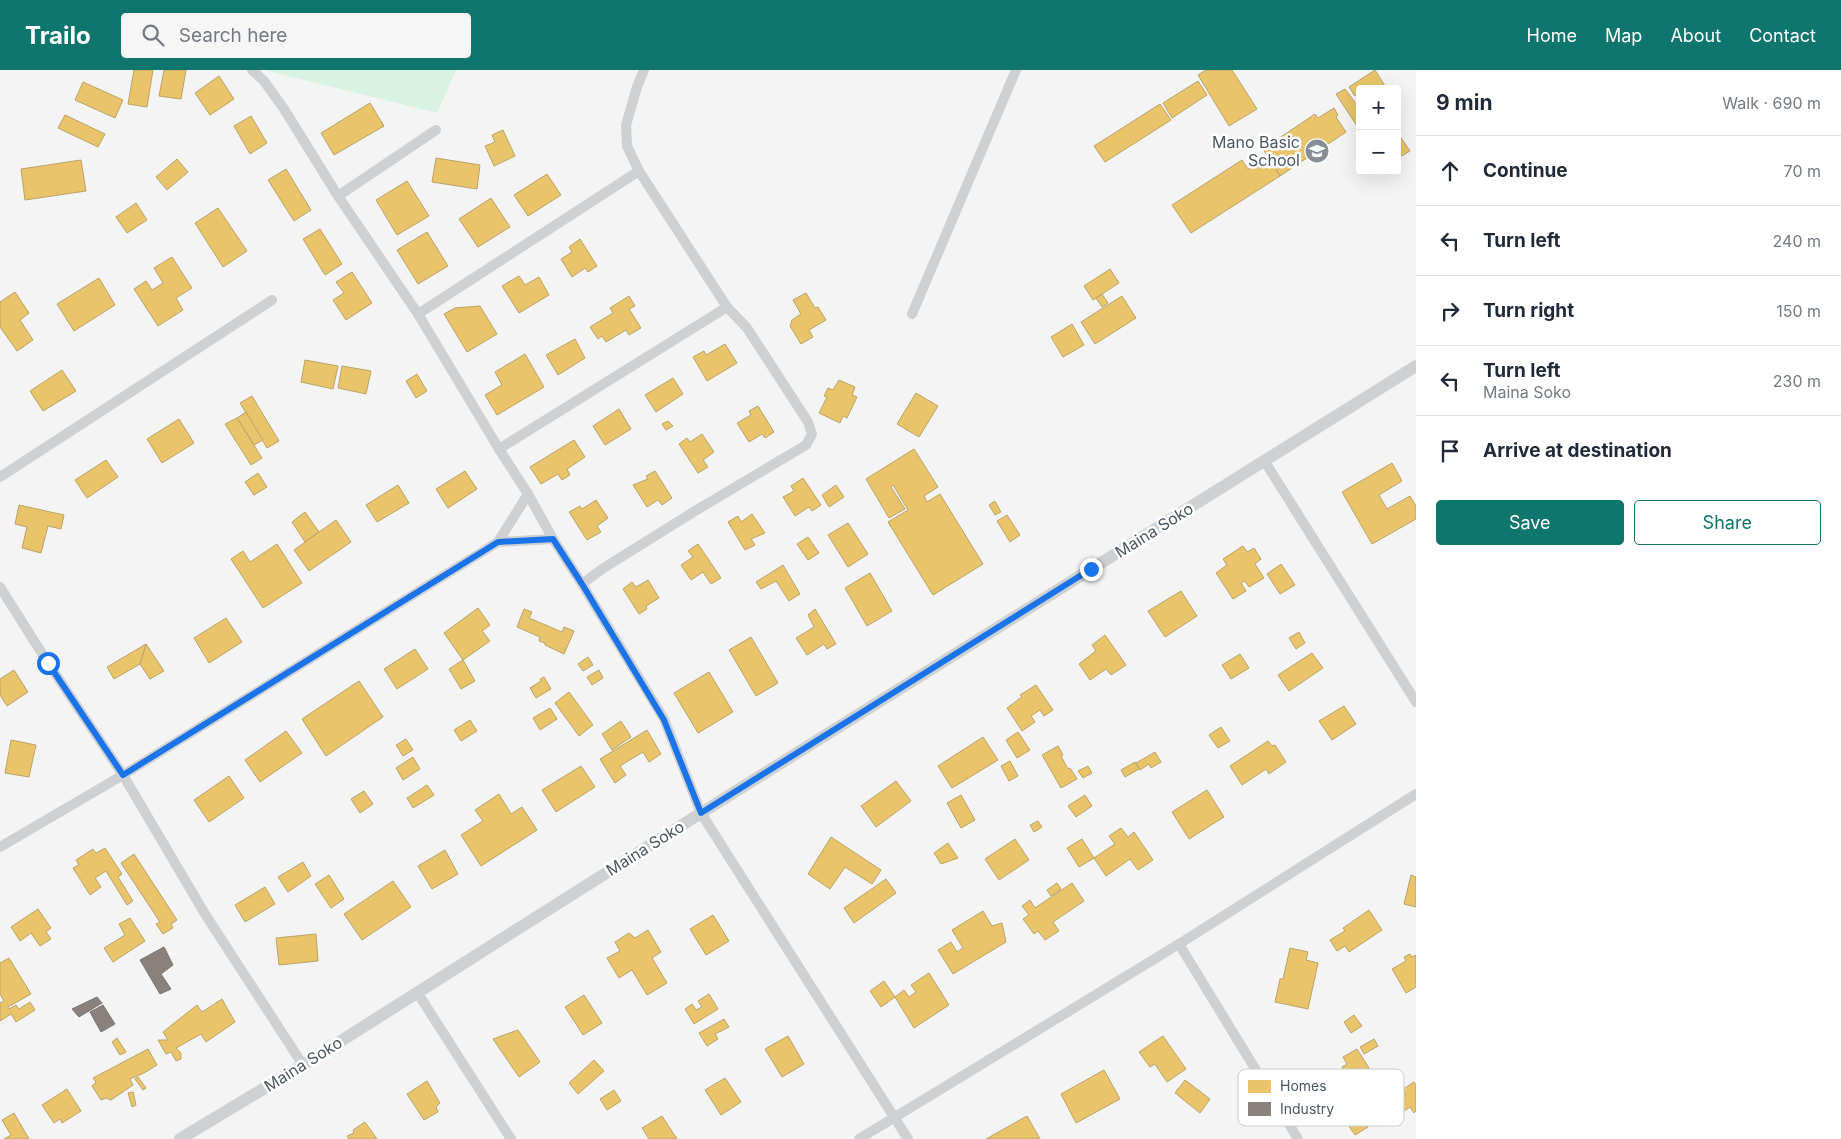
<!DOCTYPE html>
<meta charset="utf-8">
<style>
body{margin:0;font-family:Inter,sans-serif;background:#f6f6f7;color:#1f2937}
.controls{position:absolute;right:15px;top:15px;display:grid;overflow:hidden;border-radius:5px;box-shadow:0 5px 20px #0002}
.controls button{width:45px;height:45px;display:grid;place-items:center;padding:0;border:0;border-bottom:1px solid #e0e1e3;background:#fff;color:#1f2937;font:25px sans-serif}
.stop{position:absolute;width:15px;height:15px;margin:-11px;border:4px solid #1a73e8;border-radius:50%;background:#fff}
.stop.end{background:#1a73e8;border-color:#fff;box-shadow:0 1px 5px #0008}
.list{margin:0;padding:0;list-style:none}
h2{display:flex;justify-content:space-between;align-items:center;height:65px;margin:0;padding:0 20px;font-size:21px}
h2 small{font-size:16px;font-weight:400;color:#747a83}
.list li{display:grid;grid-template-columns:32px 1fr auto;gap:15px;align-items:center;box-sizing:border-box;height:70px;padding:0 20px;border-top:1px solid #e0e1e3}
.list b{display:block;font-size:19px;white-space:nowrap}
.list p{margin:0;font-size:16px;white-space:nowrap;color:#747a83}
.list em{font-size:16px;font-style:normal;color:#747a83}
.actions{display:flex;gap:10px;padding:15px 20px}
.actions a{flex:1;padding:11px 0;border:1px solid #0f766e;border-radius:5px;text-align:center;font-size:18px;color:#0f766e}
.actions .main{background:#0f766e;color:#fff}
.icon{flex:none;width:28px;height:28px;fill:none;stroke:currentColor;stroke-width:2;stroke-linecap:round;stroke-linejoin:round}
.map{position:relative;flex:none;width:1416px;height:1069px;overflow:hidden}
header{display:flex;align-items:center;gap:30px;box-sizing:border-box;height:70px;padding:0 25px;background:#0f766e;color:#fff}
header strong{font-size:24px}
nav{display:flex;gap:28px;margin-inline-start:auto;font-size:18px}
.search{width:350px;height:45px;background:#f6f6f7;display:flex;align-items:center;gap:12px;box-sizing:border-box;padding:0 18px;border-radius:5px;color:#747a83;font-size:19px}
main{display:flex}
aside{flex:1;background:#fff}
.map>svg:first-child{display:block}
</style>
<header>
<strong>Trailo</strong>
<div class="search"><svg class="icon" aria-label="search" viewBox="0 0 24 24"><circle cx="10" cy="10" r="6"/><path d="M15 15l6 6"/></svg>Search here</div>
<nav><a>Home</a><a>Map</a><a>About</a><a>Contact</a></nav>
</header>
<main>
<div class="map">
<svg width="1416" height="1069" viewBox="0 0 1416 1069">
<rect width="100%" height="100%" fill="#f4f4f4"/>
<path fill="#d9f2e3" d="M264,0H456L437,43Z"/>
<g fill="#e9c46a" stroke="#b9a367">
<path d="M134,0H153L147,37L128,34Z"/>
<path d="M164,0H186L181,29L159,26Z"/>
<path d="M1206,0H1232L1257,39L1229,56L1198,5Z"/>
<path d="M1375,0L1387,19H1360V23L1355,26L1349,17Z"/>
<path d="M219,6L234,29L210,45L195,23Z"/>
<path d="M1198,11L1207,25L1172,48L1163,33Z"/>
<path d="M83,12L123,30L115,48L75,30Z"/>
<path d="M1345,19L1360,39V54L1357,56L1336,24Z"/>
<path d="M370,33L384,56L334,85L321,63Z"/>
<path d="M1160,34L1171,50L1105,92L1094,76Z"/>
<path d="M1334,38L1338,45L1336,47L1346,62L1280,106L1263,79L1315,44L1318,48Z"/>
<path d="M65,45L105,64L98,77L58,58Z"/>
<path d="M251,46L267,73L250,84L234,56Z"/>
<path d="M503,60L515,86L494,96L485,76L495,72L492,65Z"/>
<path d="M1397,62L1410,81L1398,88L1397,87Z"/>
<path d="M1267,86L1280,106L1191,163L1172,135L1242,90L1248,99Z"/>
<path d="M436,88L480,95L477,119L432,112Z"/>
<path d="M177,89L188,102L167,120L156,107Z"/>
<path d="M81,90L86,121L25,130L21,99Z"/>
<path d="M286,99L311,140L294,151L268,110Z"/>
<path d="M547,104L561,125L528,146L514,125Z"/>
<path d="M407,111L429,146L397,165L376,130Z"/>
<path d="M491,128L510,157L478,177L459,149Z"/>
<path d="M136,133L147,150L127,163L116,147Z"/>
<path d="M218,138L247,181L223,197L195,153Z"/>
<path d="M320,159L342,194L325,205L303,169Z"/>
<path d="M427,162L448,196L418,214L397,180Z"/>
<path d="M580,169L597,196L588,202L585,198L572,207L561,189L572,182L569,177Z"/>
<path d="M172,187L192,218L176,228L183,240L158,256L134,219L146,211L152,220L163,213L154,198Z"/>
<path d="M1110,199L1119,213L1093,230L1084,216Z"/>
<path d="M352,202L372,233L346,250L333,230L344,223L336,212Z"/>
<path d="M519,206L525,215L539,207L549,225L519,243L502,216Z"/>
<path d="M99,208L115,235L74,261L57,234Z"/>
<path d="M15,222L29,243L20,250L33,270L17,281L0,257V232Z"/>
<path d="M806,223L815,238L818,237L826,250L809,260L813,267L801,274L790,256L792,250L801,244L793,230Z"/>
<path d="M1102,224L1108,233L1102,237L1096,228Z"/>
<path d="M629,226L635,236L629,239L641,258L629,265L626,260L606,272L602,266L598,269L590,257L613,243L610,238Z"/>
<path d="M1122,226L1136,248L1095,274L1081,252Z"/>
<path d="M480,236L497,264L467,282L444,244L455,238Z"/>
<path d="M1072,254L1084,275L1063,287L1051,267Z"/>
<path d="M575,269L585,288L558,305L546,285Z"/>
<path d="M725,274L737,293L707,311L693,287L704,281L706,285Z"/>
<path d="M525,284L544,317L497,345L485,325L502,315L495,302Z"/>
<path d="M305,290L338,296L333,319L301,312Z"/>
<path d="M342,296L371,301L366,324L338,318Z"/>
<path d="M62,300L76,321L43,341L30,321Z"/>
<path d="M417,304L427,321L416,328L406,311Z"/>
<path d="M673,308L683,324L656,342L645,325Z"/>
<path d="M839,310L855,317L852,325L857,327L847,348L843,346L840,353L819,343L827,327L824,326L828,318L833,320Z"/>
<path d="M916,323L938,336L919,367L897,354Z"/>
<path d="M252,326L279,371L267,378L240,333Z"/>
<path d="M758,336L774,362L765,368L762,364L749,372L737,353L751,345L749,341Z"/>
<path d="M619,339L631,359L605,375L593,356Z"/>
<path d="M246,342L263,370L254,375L237,348Z"/>
<path d="M237,348L262,388L251,395L225,354Z"/>
<path d="M179,349L194,373L162,393L147,369Z"/>
<path d="M668,351L673,356L666,360L662,354Z"/>
<path d="M702,364L714,382L703,390L708,397L698,403L679,374L687,368L690,372Z"/>
<path d="M574,370L585,387L567,399L570,405L562,410L558,404L541,414L530,397Z"/>
<path d="M914,379L938,417L924,426L927,432L940,424L983,494L933,525L888,452L908,440L893,415L891,417L905,439L889,448L866,409Z"/>
<path d="M106,390L118,407L87,428L75,410Z"/>
<path d="M1392,393L1402,411L1379,425L1387,439L1410,426L1416,436V449L1372,474L1342,422Z"/>
<path d="M465,401L477,419L448,438L436,419Z"/>
<path d="M655,401L672,428L662,435L658,430L647,437L633,415L648,409L646,406Z"/>
<path d="M258,403L267,417L254,425L245,412Z"/>
<path d="M803,408L821,435L812,441L809,437L795,446L783,427L794,421L791,416Z"/>
<path d="M398,415L409,433L377,452L366,435Z"/>
<path d="M836,415L844,427L829,437L822,425Z"/>
<path d="M596,430L608,448L597,456L601,462L587,470L569,442L580,436L582,439Z"/>
<path d="M995,431L1001,442L995,445L989,435Z"/>
<path d="M19,435L64,445L61,459L48,456L41,483L22,478L27,457L15,454Z"/>
<path d="M305,442L319,462L305,472L292,452Z"/>
<path d="M752,444L765,463L751,469L755,475L745,480L728,452L738,446L741,452Z"/>
<path d="M1007,445L1020,465L1010,472L997,451Z"/>
<path d="M336,450L351,472L309,501L294,480Z"/>
<path d="M848,453L868,484L848,497L828,465Z"/>
<path d="M808,467L819,483L808,490L797,474Z"/>
<path d="M277,474L302,513L263,538L231,489L243,481L250,492Z"/>
<path d="M698,474L721,508L711,514L703,502L691,510L681,495L693,487L688,481Z"/>
<path d="M1243,476L1247,482L1254,478L1261,489L1255,494L1264,508L1249,517L1245,511L1241,513L1246,521L1233,529L1216,503L1227,495L1223,489Z"/>
<path d="M1281,494L1295,515L1280,524L1267,504Z"/>
<path d="M783,495L800,524L789,531L776,511L761,519L756,512Z"/>
<path d="M870,503L892,541L867,556L845,518Z"/>
<path d="M648,510L659,528L646,536L647,539L639,544L623,519L632,512L636,517Z"/>
<path d="M1181,521L1197,546L1165,567L1148,541Z"/>
<path d="M478,538L490,555L482,561L490,571L463,590L444,563Z"/>
<path d="M524,539L532,542L529,548L562,562L564,557L574,561L564,584L545,575V573L539,571L540,567L517,557Z"/>
<path d="M815,539L836,574L827,579L824,574L807,585L796,568L814,557L808,545Z"/>
<path d="M226,548L242,572L209,593L194,568Z"/>
<path d="M1299,562L1305,573L1296,579L1289,568Z"/>
<path d="M1105,565L1126,595L1111,605L1106,599L1090,610L1079,594L1096,581L1092,575Z"/>
<path d="M751,567L778,613L756,626L729,580Z"/>
<path d="M146,574L164,601L150,609L140,594Z"/>
<path d="M146,574L140,594L114,609L107,597Z"/>
<path d="M415,579L428,599L397,619L384,599Z"/>
<path d="M1312,583L1323,598L1289,621L1278,605Z"/>
<path d="M1240,584L1249,598L1231,609L1222,595Z"/>
<path d="M588,587L593,595L583,601L578,594Z"/>
<path d="M463,590L475,611L461,619L449,599Z"/>
<path d="M14,600L28,622L7,636L0,625V609Z"/>
<path d="M599,600L603,608L592,615L587,607Z"/>
<path d="M709,602L733,642L698,663L674,623Z"/>
<path d="M544,607L551,619L536,628L530,618L541,611L540,609Z"/>
<path d="M359,611L383,647L326,686L302,649Z"/>
<path d="M1036,615L1053,640L1044,646L1040,640L1031,646L1035,652L1022,661L1007,638L1022,627L1020,625Z"/>
<path d="M569,622L593,655L579,666L555,633Z"/>
<path d="M1344,636L1356,654L1332,670L1319,651Z"/>
<path d="M550,638L557,649L540,660L533,648Z"/>
<path d="M470,650L477,661L461,671L454,660Z"/>
<path d="M621,651L631,667L612,680L602,664Z"/>
<path d="M1221,657L1230,671L1218,678L1209,665Z"/>
<path d="M647,660L661,684L649,692L643,682L620,696L626,705L615,713L600,689Z"/>
<path d="M286,661L302,683L260,712L245,690Z"/>
<path d="M1018,662L1030,680L1017,688L1006,670Z"/>
<path d="M983,667L998,690L952,718L938,696Z"/>
<path d="M406,669L413,680L403,686L396,675Z"/>
<path d="M11,670L36,675L29,707L5,703Z"/>
<path d="M1268,671L1272,676L1275,675L1286,692L1269,704L1266,699L1242,715L1230,696Z"/>
<path d="M1058,676L1063,685L1061,686L1068,699L1070,698L1077,709L1061,718L1042,685Z"/>
<path d="M1155,682L1161,692L1151,698L1149,694L1140,700L1136,693Z"/>
<path d="M413,687L420,699L403,710L396,698Z"/>
<path d="M1010,691L1018,706L1009,711L1001,696Z"/>
<path d="M1135,692L1139,699L1125,707L1121,700Z"/>
<path d="M581,696L595,717L556,742L542,720Z"/>
<path d="M1088,696L1092,703L1083,708L1078,701Z"/>
<path d="M229,706L244,728L209,752L194,730Z"/>
<path d="M896,711L911,731L876,757L861,736Z"/>
<path d="M427,715L434,725L413,738L407,728Z"/>
<path d="M1207,720L1224,747L1189,769L1172,742Z"/>
<path d="M364,721L373,734L360,743L351,729Z"/>
<path d="M499,724L511,744L522,737L537,760L481,796L461,765L483,751L475,740Z"/>
<path d="M961,725L975,750L961,758L947,733Z"/>
<path d="M1085,725L1092,736L1076,747L1068,736Z"/>
<path d="M1038,751L1042,757L1034,762L1030,755Z"/>
<path d="M1121,758L1128,767L1134,762L1153,790L1138,800L1130,789L1106,806L1094,788L1115,774L1109,766Z"/>
<path d="M831,767L881,800L872,814L845,797L830,819L808,804Z"/>
<path d="M1015,769L1029,790L999,810L985,789Z"/>
<path d="M1082,769L1094,788L1079,797L1067,778Z"/>
<path d="M948,773L958,788L941,794L934,783Z"/>
<path d="M105,778L122,804L118,807L133,831L127,835L106,801L95,808L101,817L90,825L73,798L79,795L76,790L93,779L96,783Z"/>
<path d="M445,780L458,804L432,819L418,796Z"/>
<path d="M134,784L177,850L171,854L173,858L163,864L156,854L160,852L121,793Z"/>
<path d="M303,792L311,806L288,822L278,807Z"/>
<path d="M329,805L344,829L331,838L315,814Z"/>
<path d="M1411,805L1416,807V837L1404,834Z"/>
<path d="M886,809L896,823L854,853L844,838Z"/>
<path d="M393,811L411,837L362,870L344,844Z"/>
<path d="M1057,813L1061,819L1051,826L1047,820Z"/>
<path d="M1072,813L1084,831L1053,852L1059,861L1045,870L1038,861L1034,864L1023,849L1029,845L1022,836L1030,830L1035,838Z"/>
<path d="M265,817L275,834L245,852L235,835Z"/>
<path d="M38,839L51,858L46,862L51,869L40,876L31,863L20,871L11,857Z"/>
<path d="M1369,840L1382,860L1349,882L1345,876L1337,881L1330,870L1345,861L1343,858Z"/>
<path d="M983,841L992,856L1002,853L1006,872L953,904L938,880L951,872L957,882L963,878L952,860Z"/>
<path d="M713,845L729,871L706,885L690,859Z"/>
<path d="M130,848L145,871L113,892L104,878L125,865L119,854Z"/>
<path d="M648,860L661,882L652,888L667,913L647,925L632,900L619,908L607,888L620,881L615,872L629,863L635,868Z"/>
<path d="M316,864L318,891L279,895L276,868Z"/>
<path d="M1290,878L1308,882L1306,890L1318,893L1308,939L1275,932L1280,909H1283Z"/>
<path d="M1410,884L1412,887L1416,885V917L1406,923L1392,899L1406,891L1404,887Z"/>
<path d="M9,888L31,924L8,937L9,939L16,935L19,939L30,932L35,940L16,952L11,944L0,951V933L4,931L0,924V893Z"/>
<path d="M929,903L949,935L914,958L895,927L904,920L909,927L916,922L911,915Z"/>
<path d="M884,911L895,927L881,937L870,921Z"/>
<path d="M709,924L718,939L694,954L685,939L692,934L696,940L702,937L698,931Z"/>
<path d="M584,925L602,953L583,965L565,937Z"/>
<path d="M222,929L235,952L206,972L201,964L176,978L181,983V989L176,991L171,982L166,984L158,970H168L163,962L197,935L202,942Z"/>
<path d="M1354,945L1362,956L1351,963L1344,952Z"/>
<path d="M724,949L729,957L715,964L718,969L707,976L699,963Z"/>
<path d="M518,960L540,992L519,1007L493,969Z"/>
<path d="M788,966L804,994L782,1007L765,979Z"/>
<path d="M1163,966L1186,999L1167,1012L1155,994L1150,997L1139,982Z"/>
<path d="M117,968L126,982L120,985L112,972Z"/>
<path d="M1374,969L1378,976L1364,984L1360,977Z"/>
<path d="M148,979L157,995L144,1003L130,1009L133,1015L111,1030L106,1028L101,1030L92,1016L96,1012L93,1008Z"/>
<path d="M1357,979L1369,998L1359,1004L1357,1001L1348,1006L1342,997L1347,994L1343,987Z"/>
<path d="M594,990L604,1001L578,1024L569,1013Z"/>
<path d="M1104,1000L1120,1029L1076,1053L1061,1024Z"/>
<path d="M138,1007L146,1018L143,1020L135,1009Z"/>
<path d="M725,1008L741,1032L721,1045L705,1020Z"/>
<path d="M1185,1010L1210,1029L1200,1043L1175,1023Z"/>
<path d="M427,1011L440,1033L436,1037L438,1042L424,1050L407,1024Z"/>
<path d="M1414,1012L1416,1015V1041L1414,1043L1410,1037L1382,1056L1371,1039L1378,1034L1382,1041L1389,1036L1382,1025L1393,1018L1400,1029L1406,1025L1402,1020Z"/>
<path d="M67,1019L81,1041L62,1053L60,1049L54,1053L42,1035Z"/>
<path d="M614,1020L621,1031L607,1040L600,1029Z"/>
<path d="M133,1022L136,1035L132,1037L128,1023Z"/>
<path d="M14,1043L29,1069H4L11,1065L2,1050Z"/>
<path d="M1360,1043L1368,1057L1355,1065L1346,1052Z"/>
<path d="M662,1046L677,1069H649L642,1058Z"/>
<path d="M1027,1046L1040,1069H986Z"/>
<path d="M365,1052L377,1069H349L347,1066L354,1063L353,1060Z"/>
</g>
<g fill="#8a817c" stroke="#777474">
<path d="M164,877L173,895L161,904L171,919L160,924L140,890Z"/>
<path d="M97,927L102,933L79,947L72,939Z"/>
<path d="M103,935L115,954L101,962L90,942Z"/>
</g>
<g fill="none" stroke-linecap="round" stroke-linejoin="round">
<g stroke="#ced0d2" stroke-width="10">
<path d="M252,0L264,11L284,39L338,126L418,244L499,379L528,424L553,469L582,514L664,649L701,743L908,1069"/>
<path d="M338,126L436,60"/>
<path d="M418,244L639,101"/>
<path d="M912,244L1016,0"/>
<path d="M499,379L727,237"/>
<path d="M1265,392L1416,632"/>
<path d="M0,407L272,230"/>
<path d="M498,472L553,469"/>
<path d="M582,514L602,499L695,441L806,375L812,364L808,352L747,258L727,237L639,101L627,76L626,55L637,17L644,0"/>
<path d="M0,517L48,593L123,705L205,844L303,995"/>
<path d="M0,777L123,705L498,472L528,424"/>
<path d="M1179,874L1298,1069"/>
<path d="M417,922L511,1069"/>
<path d="M859,1069L1179,874L1416,724"/>
</g>
<path stroke="#ced0d2" stroke-width="12" d="M180,1069L303,995L701,743L1416,296"/>
</g>
<g fill="none" stroke-linecap="round" stroke-linejoin="round">
<path stroke="#1a73e8" stroke-width="6" d="M48,593L123,705L498,472L553,469L582,514L664,650L701,743L1091,499"/>
</g>
<defs>
<symbol id="school-disc" viewBox="-11 -11 22 22"><circle r="9.5" fill="#868d94" stroke="#fff"/><path d="M0-5L7-2L0 1L-7-2ZM-4 1L0 2.5L4 1V4Q0 6-4 4Z" fill="#fff"/></symbol>
</defs>
<g fill-rule="evenodd">
<use href="#school-disc" x="1303" y="67" width="28" height="28"/>
</g>
<g text-anchor="middle" stroke-width="5" stroke-linejoin="round" paint-order="stroke">
<g font-size="16" fill="#4a5661" stroke="#fff" text-anchor="end">
<text x="1300" y="78">Mano Basic<tspan x="1300" dy="18">School</tspan></text>
</g>
<g font-size="16" fill="#4a5661" stroke="#fff">
<text transform="translate(1154 460) rotate(-32)" y="6">Maina Soko</text>
<text transform="translate(645 778) rotate(-32)" y="6">Maina Soko</text>
<text transform="translate(303 994) rotate(-32)" y="6">Maina Soko</text>
</g>
</g>
<rect x="1238" y="999" width="166" height="57" rx="8" fill="#fff" stroke="#c9ccd0" stroke-width="1"/>
<rect x="1248" y="1010" width="23" height="13" fill="#e9c46a"/>
<rect x="1248" y="1032" width="23" height="14" fill="#8a817c"/>
<g font-size="14" fill="#4a5661">
<text x="1280" y="1021">Homes</text>
<text x="1280" y="1044">Industry</text>
</g>
</svg>
<div class="controls">
<button>+</button>
<button>−</button>
</div>
<div class="stop" style="left:48px;top:593px"></div>
<div class="stop end" style="left:1091px;top:499px"></div>
</div>
<aside>
<h2>9 min<small>Walk · 690 m</small></h2>
<ul class="list">
<li><svg class="icon" aria-label="ahead" viewBox="0 0 24 24"><path d="M12 20V5M6 11l6-6 6 6"/></svg><div><b>Continue</b></div><em>70 m</em></li>
<li><svg class="icon" aria-label="left" viewBox="0 0 24 24"><path d="M17 20v-9H6M10 6l-5 5 5 5"/></svg><div><b>Turn left</b></div><em>240 m</em></li>
<li><svg class="icon" aria-label="right" viewBox="0 0 24 24"><path d="M7 20v-9h11M14 6l5 5-5 5"/></svg><div><b>Turn right</b></div><em>150 m</em></li>
<li><svg class="icon" aria-label="left" viewBox="0 0 24 24"><path d="M17 20v-9H6M10 6l-5 5 5 5"/></svg><div><b>Turn left</b><p>Maina Soko</p></div><em>230 m</em></li>
<li><svg class="icon" aria-label="arrive" viewBox="0 0 24 24"><path d="M6 21V4h12l-3 4 3 4H6"/></svg><div><b>Arrive at destination</b></div></li>
</ul>
<div class="actions"><a class="main">Save</a><a>Share</a></div>
</aside>
</main>
